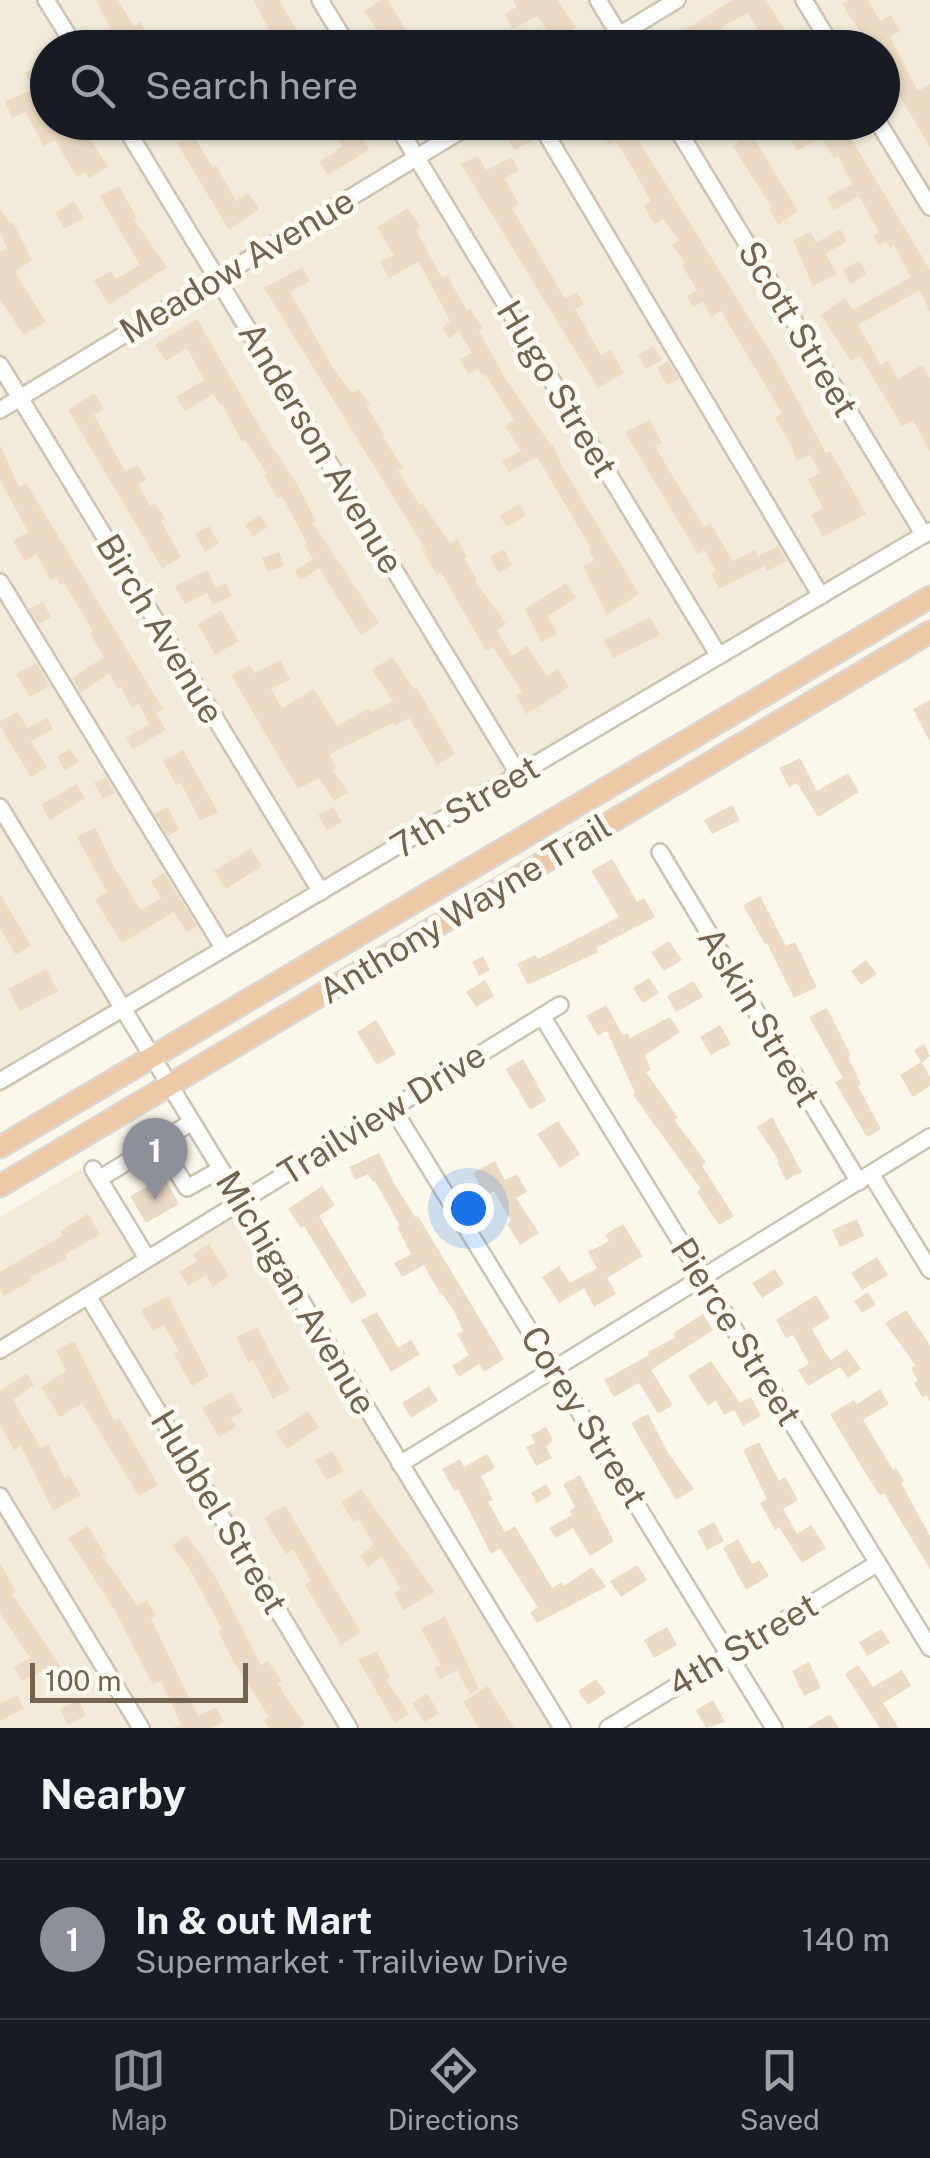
<!DOCTYPE html>
<meta charset="utf-8">
<style>
body{margin:0;font-family:"Public Sans",sans-serif;background:#20242c;color:#f1f3f6}
.scale{position:absolute;left:30px;bottom:25px;width:218px;box-sizing:border-box;padding-left:10px;border:5px solid #736450;border-top:0;font-size:28px;line-height:35px;white-space:nowrap;color:#736450;-webkit-text-stroke:8px #fdfbf1;paint-order:stroke}
.you{position:absolute;left:468px;top:1208px;width:35px;height:35px;margin:-25px;border:8px solid #fff;border-radius:50%;background:#1a73e8;box-shadow:0 0 0 15px #1a73e833}
.badge{display:grid;place-items:center;width:65px;height:65px;border-radius:50%;background:#8c9099;color:#fff;font-size:32px;font-weight:700}
.pin{position:absolute;translate:-50% -82px;filter:drop-shadow(0 2px 5px #0008)}
.pin::after{content:'';position:absolute;top:52px;width:35px;height:30px;background:inherit;clip-path:polygon(0 0,100% 0,50% 100%)}
.list{margin:0;padding:0;list-style:none}
h2{display:flex;justify-content:space-between;align-items:center;height:130px;margin:0;padding:0 40px;font-size:42px}
h2 small{font-size:32px;font-weight:400;color:#9ea1a6}
.list li{display:grid;grid-template-columns:65px 1fr auto;gap:30px;align-items:center;box-sizing:border-box;height:160px;padding:0 40px;border-top:2px solid #363941}
.list b{display:block;font-size:38px;white-space:nowrap}
.list p{margin:0;font-size:32px;white-space:nowrap;color:#9ea1a6}
.list em{font-size:32px;font-style:normal;color:#9ea1a6}
.icon{flex:none;width:55px;height:55px;fill:none;stroke:currentColor;stroke-width:2;stroke-linecap:round;stroke-linejoin:round}
.map{position:relative;flex:none;width:930px;height:1728px;overflow:hidden}
.search{position:absolute;background:#171b24;box-shadow:0 2px 8px #0004;left:30px;right:30px;top:30px;height:110px;display:flex;align-items:center;gap:25px;box-sizing:border-box;padding:0 35px;border-radius:55px;color:#9ea1a6;font-size:38px}
.sheet{height:290px;background:#171b24}
nav{display:flex;justify-content:space-around;align-items:center;box-sizing:border-box;height:140px;border-top:2px solid #363941;background:#171b24;font-size:28px;color:#9ea1a6}
nav a{display:grid;justify-items:center;gap:5px}
nav .on{color:#8c9099}
.map>svg:first-child{display:block}
</style>
<div class="map">
<svg width="930" height="1728" viewBox="0 0 930 1728">
<rect width="100%" height="100%" fill="#fbf8eb"/>
<g fill="#f2ebda" fill-rule="evenodd">
<path d="M0,0H930V541L0,1094ZM48,48H882V122H48Z"/>
<path d="M88,1165L147,1258L240,1201L562,1728H0V1217Z"/>
</g>
<g fill="#ebdbc3">
<path d="M96,0H118L134,26L140,22L155,48H120Z"/>
<path d="M253,0H279L307,48H274L264,31L269,29Z"/>
<path d="M382,0H388L412,41L402,48H391L364,11Z"/>
<path d="M513,0H557L576,27L554,42L537,16L513,29L504,14L517,7Z"/>
<path d="M732,0H766L796,48H731L760,33L748,13L720,28L722,31L694,48H656Z"/>
<path d="M849,0H868L880,21L891,15L900,31L890,37L918,91L930,84V147L882,67V48H870L842,4Z"/>
<path d="M48,60V91L40,95L48,108V122H80L108,167L89,178L86,172L77,177L55,140L44,146L25,112L12,118L5,101L34,89L25,73Z"/>
<path d="M330,122H354L369,150L328,175L319,162L343,146Z"/>
<path d="M608,122H627L779,366L826,453L830,451L866,514L823,537L811,515L823,508L808,479L820,473L810,455L796,461L791,445L775,418L782,413L721,311L711,317L703,302L693,307L687,296L697,290L682,265L685,263L672,245L679,240L663,219L654,224L644,206L651,201L633,169L615,140L610,145L598,131Z"/>
<path d="M728,122H785L755,140L798,211L778,224L769,209L772,208L733,146L739,142Z"/>
<path d="M810,122H841L930,270V312L920,290L858,325L881,365L888,361L898,379L922,365L930,378V451L913,420L902,426L860,356L851,361L821,315L845,298L853,310L911,277L894,245L890,248L886,241L879,245L873,236L879,232L859,196L834,210L827,197L852,184L838,156L834,158L821,137L797,151L788,135Z"/>
<path d="M524,125L532,141L514,150L506,135Z"/>
<path d="M192,134L213,167L216,165L236,201L248,193L259,209L229,230L177,143Z"/>
<path d="M478,156L486,170L512,157L519,171L504,178L519,204L512,208L565,299L577,292L584,304L575,309L601,355L611,350L624,373L598,388L461,164Z"/>
<path d="M119,186L137,218L134,220L167,267L109,305L94,280L111,271L116,279L140,265L100,196Z"/>
<path d="M74,201L84,218L65,229L55,213Z"/>
<path d="M0,208L10,224L13,223L32,260L15,272L46,322L24,335L0,299V252L7,248L0,233Z"/>
<path d="M408,208L420,227L416,230L442,278L447,275L467,311L470,309L483,329L479,331L505,378L551,445L553,444L562,466L639,594L607,615L583,566L594,560L588,549L591,548L537,457L509,472L502,461L521,451L505,426L514,420L485,374L482,375L478,369L468,374L460,359L472,353L459,331L449,338L442,327L450,321L424,271L418,262L389,278L380,262L394,255L377,227Z"/>
<path d="M840,229L847,241L826,254L837,274L813,286L793,240L811,232L816,243Z"/>
<path d="M859,261L867,274L851,284L843,270Z"/>
<path d="M302,267L310,281L290,292L333,368L352,393L359,389L370,405L367,407L384,434L382,435L403,468L398,471L420,505L422,503L450,543L457,539L467,556L464,558L477,579L475,580L506,624L497,630L512,656L527,646L547,676L558,669L569,687L527,714L516,696L522,692L493,647L486,651L441,572L437,575L423,552L426,550L264,288Z"/>
<path d="M197,319L262,431L297,484L316,521L313,523L379,623L361,635L319,568L301,580L295,571L313,559L304,545L307,543L282,496L278,499L264,476L267,474L245,440L242,442L222,404L220,405L213,394L185,411L176,397L204,380L187,348L166,361L155,345Z"/>
<path d="M653,346L662,360L646,369L638,355Z"/>
<path d="M668,361L679,379L667,385L657,368Z"/>
<path d="M94,393L104,409L94,415L125,471L138,465L146,480L138,484L150,506L155,503L165,518L161,521L181,557L162,568L68,410Z"/>
<path d="M650,420L662,443L655,446L675,480L704,527L710,523L733,561L755,550L758,556L778,546L787,561L767,571L764,566L719,589L711,573L716,570L704,550L698,554L625,432Z"/>
<path d="M0,445L19,487L26,483L163,709L156,713L166,730L133,749L126,738L149,724L139,704L131,707L121,687L118,689L109,673L81,693L72,678L104,657L90,633L93,631L64,583L60,585L56,577L51,580L36,554L25,561L13,541L28,532L0,480Z"/>
<path d="M519,504L526,515L507,527L500,516Z"/>
<path d="M260,515L268,527L253,536L245,525Z"/>
<path d="M209,526L219,543L205,552L195,534Z"/>
<path d="M504,549L512,565L499,573L490,557Z"/>
<path d="M279,552L284,566L268,572L262,558Z"/>
<path d="M207,570L216,588L226,583L232,596L213,605L207,593L185,604L175,586Z"/>
<path d="M566,583L576,598L548,616L557,634L541,642L525,609Z"/>
<path d="M43,602L51,617L39,624L29,609Z"/>
<path d="M221,611L239,641L215,655L198,624Z"/>
<path d="M650,617L660,635L613,658L604,640Z"/>
<path d="M392,657L414,689L417,688L455,754L437,765L409,718L395,726L393,723L329,754L337,768L333,770L348,792L334,801L319,778L298,789L231,675L250,665L255,673L280,660L290,679L271,689L282,708L314,689L337,726L369,708L371,712L393,701L372,670Z"/>
<path d="M36,663L50,686L30,697L16,674Z"/>
<path d="M930,700V742L913,709Z"/>
<path d="M18,712L27,728L47,718L53,729L31,741L47,767L31,777L0,726V721Z"/>
<path d="M70,749L79,762L65,770L57,757Z"/>
<path d="M183,750L218,812L200,821L181,783L176,785L163,761Z"/>
<path d="M800,758L817,791L848,773L859,792L818,817L797,783L789,787L779,768Z"/>
<path d="M106,777L115,793L103,799L94,783Z"/>
<path d="M76,784L85,798L50,820L41,805Z"/>
<path d="M732,805L740,820L712,834L704,820Z"/>
<path d="M168,807L179,830L168,836L154,814Z"/>
<path d="M333,807L342,822L327,830L318,815Z"/>
<path d="M95,827L114,867L141,910L161,898L151,881L164,873L197,926L187,932L174,912L122,943L95,900L107,892L77,837Z"/>
<path d="M251,848L262,866L226,889L214,871Z"/>
<path d="M612,859L637,902L644,898L655,917L596,948L598,952L528,985L517,964L535,955L538,959L619,917L591,871Z"/>
<path d="M0,894L31,945L16,955L0,928Z"/>
<path d="M760,896L786,946L795,942L817,987L794,998L767,943L765,944L743,905Z"/>
<path d="M669,941L682,960L664,971L651,952Z"/>
<path d="M483,956L490,970L479,976L472,962Z"/>
<path d="M866,960L877,974L861,985L851,971Z"/>
<path d="M46,969L58,991L20,1011L8,989Z"/>
<path d="M649,978L659,993L643,1003L633,988Z"/>
<path d="M485,980L494,996L476,1007L466,992Z"/>
<path d="M693,981L703,997L676,1012L667,996Z"/>
<path d="M606,1005L623,1035L628,1033L630,1038L670,1017L680,1032L645,1055L651,1070L646,1072L678,1118L674,1120L706,1162L702,1166L734,1216L719,1225L697,1192L701,1189L633,1095L635,1093L607,1031L598,1036L586,1016Z"/>
<path d="M827,1008L851,1056L848,1057L861,1084L858,1086L881,1129L867,1137L835,1082L843,1078L809,1017Z"/>
<path d="M376,1020L396,1054L377,1065L357,1032Z"/>
<path d="M720,1025L731,1044L711,1055L700,1037Z"/>
<path d="M924,1044L930,1056L922,1063L930,1077V1086L913,1097L900,1075L921,1062L914,1050Z"/>
<path d="M523,1059L546,1100L530,1110L506,1069Z"/>
<path d="M772,1117L802,1172L786,1180L777,1162L779,1161L757,1127Z"/>
<path d="M558,1121L580,1154L560,1168L537,1134Z"/>
<path d="M379,1153L395,1185L415,1217L418,1216L504,1359L484,1372L479,1364L459,1377L452,1366L469,1355L457,1334L463,1331L455,1313L442,1293L440,1294L424,1265L402,1277L394,1263L411,1254L397,1227L400,1226L375,1181L373,1182L368,1174L355,1180L349,1167Z"/>
<path d="M495,1161L505,1180L517,1174L527,1192L516,1198L539,1233L520,1245L507,1224L511,1221L494,1191L485,1195L473,1173Z"/>
<path d="M164,1177L179,1204L146,1223L130,1196Z"/>
<path d="M322,1186L335,1205L319,1216L367,1295L352,1304L304,1226L301,1228L288,1209Z"/>
<path d="M88,1214L100,1234L65,1255L67,1259L30,1277L32,1280L4,1296L0,1289V1272L63,1235L60,1231Z"/>
<path d="M857,1219L864,1236L840,1247L832,1230Z"/>
<path d="M623,1224L643,1256L607,1278L616,1294L594,1307L584,1288L559,1303L542,1277L559,1266L570,1283L597,1268L588,1252L609,1241L605,1235Z"/>
<path d="M209,1244L229,1276L213,1287L206,1275L188,1286L179,1272L197,1261L193,1254Z"/>
<path d="M877,1257L888,1275L862,1290L851,1273Z"/>
<path d="M775,1269L784,1284L762,1298L752,1283Z"/>
<path d="M868,1292L876,1305L862,1313L854,1301Z"/>
<path d="M816,1295L830,1318L812,1329L826,1354L831,1360L847,1349L861,1369L848,1378L840,1367L808,1386L798,1370L809,1364L793,1335L786,1338L776,1320Z"/>
<path d="M168,1296L209,1376L192,1386L174,1354L179,1351L164,1325L153,1331L141,1310Z"/>
<path d="M906,1310L930,1345V1401L926,1395L923,1398L914,1383L918,1381L911,1368L916,1366L885,1323Z"/>
<path d="M377,1312L398,1348L411,1340L420,1354L391,1372L361,1320Z"/>
<path d="M703,1314L713,1330L651,1370L673,1405L658,1414L639,1383L614,1397L604,1380L649,1355L648,1352L676,1337L673,1333Z"/>
<path d="M257,1327L290,1390L273,1399L253,1360L248,1362L236,1337Z"/>
<path d="M74,1341L114,1421L119,1418L158,1485L139,1496L82,1403L60,1417L41,1387L66,1371L56,1350Z"/>
<path d="M711,1361L740,1403L751,1397L761,1416L743,1426L734,1410L724,1415L716,1400L708,1406L688,1376Z"/>
<path d="M27,1373L34,1385L13,1400L41,1448L48,1444L65,1478L69,1475L81,1495L53,1511L21,1446L14,1450L0,1425V1391Z"/>
<path d="M429,1386L438,1401L411,1418L402,1403Z"/>
<path d="M880,1389L889,1404L863,1420L893,1470L896,1468L904,1481L901,1483L930,1536V1569L884,1493L880,1495L866,1474L830,1414L854,1400L857,1404Z"/>
<path d="M231,1392L243,1411L231,1418L236,1427L219,1437L202,1408Z"/>
<path d="M308,1411L319,1427L287,1449L276,1432Z"/>
<path d="M648,1414L668,1453L694,1489L676,1500L631,1423Z"/>
<path d="M546,1427L553,1440L546,1447L552,1458L536,1466L526,1447L535,1443L531,1435Z"/>
<path d="M759,1442L779,1481L785,1477L798,1500L783,1509L797,1534L811,1525L826,1548L802,1563L779,1527L775,1530L760,1503L767,1499L743,1450Z"/>
<path d="M332,1451L344,1471L327,1480L315,1461Z"/>
<path d="M487,1454L495,1468L481,1476L493,1500L488,1502L505,1532L515,1526L552,1588L562,1582L564,1586L592,1567L606,1587L537,1623L530,1612L538,1608L500,1548L491,1554L458,1489L454,1491L442,1469L460,1459L464,1467Z"/>
<path d="M580,1475L614,1541L590,1556L573,1528L556,1538L549,1528L572,1515L570,1511L575,1507L563,1484Z"/>
<path d="M546,1484L552,1494L537,1504L531,1493Z"/>
<path d="M361,1489L435,1592L403,1610L394,1593L401,1589L382,1557L368,1567L360,1556L374,1545L359,1519L354,1522L341,1502Z"/>
<path d="M285,1505L361,1632L341,1645L305,1585L311,1581L293,1549L286,1554L264,1518Z"/>
<path d="M714,1522L724,1541L707,1550L697,1531Z"/>
<path d="M88,1526L105,1554L102,1555L137,1605L147,1600L156,1616L151,1619L198,1716L216,1707L224,1722L212,1728H173L181,1724L161,1681L153,1685L115,1611L68,1538Z"/>
<path d="M187,1535L214,1574L261,1665L268,1661L282,1681L278,1683L285,1696L305,1724L299,1728H269L264,1720L269,1717L233,1661L218,1631L222,1629L190,1570L172,1545Z"/>
<path d="M738,1539L752,1564L759,1560L769,1576L746,1590L723,1548Z"/>
<path d="M0,1563L16,1592L12,1594L72,1683L56,1692L42,1671L22,1681L14,1667L30,1658L0,1613Z"/>
<path d="M637,1565L647,1580L621,1597L610,1581Z"/>
<path d="M445,1616L479,1689L470,1694L457,1670L440,1679L434,1668L441,1665L421,1629Z"/>
<path d="M667,1627L677,1645L654,1658L644,1640Z"/>
<path d="M882,1629L890,1643L867,1656L859,1642Z"/>
<path d="M377,1651L390,1678L386,1680L409,1714L395,1723L358,1660Z"/>
<path d="M809,1662L821,1688L804,1696L792,1671Z"/>
<path d="M858,1665L873,1687L902,1670L911,1686L883,1703L899,1728H880L845,1674Z"/>
<path d="M596,1679L606,1693L588,1705L578,1691Z"/>
<path d="M488,1686L514,1728H479L463,1702Z"/>
<path d="M427,1693L439,1713L424,1722L412,1703Z"/>
<path d="M17,1695L24,1708L0,1721V1704Z"/>
<path d="M78,1699L86,1715L68,1725L60,1710Z"/>
<path d="M713,1700L725,1722L706,1728L696,1710Z"/>
<path d="M830,1714L839,1728H807Z"/>
</g>
<g fill="none" stroke-linecap="round" stroke-linejoin="round">
<defs>
<g id="minor">
<path d="M46,0L76,48"/>
<path d="M320,0L349,48"/>
<path d="M598,0L627,48"/>
<path d="M804,0L833,48"/>
<path d="M598,48L677,0"/>
<path d="M122,122L519,775"/>
<path d="M395,122L719,656"/>
<path d="M539,122L821,596"/>
<path d="M673,122L924,535"/>
<path d="M878,122L930,207"/>
<path d="M0,365L321,892"/>
<path d="M0,410L475,122"/>
<path d="M0,582L224,949"/>
<path d="M0,807L562,1728"/>
<path d="M660,852L859,1182"/>
<path d="M542,1016L930,1648"/>
<path d="M0,1081L930,531"/>
<path d="M392,1107L774,1728"/>
<path d="M159,1142L187,1188L221,1169"/>
<path d="M93,1169L147,1258"/>
<path d="M871,1174L930,1270"/>
<path d="M99,1179L192,1122"/>
<path d="M88,1296L349,1728"/>
<path d="M0,1350L560,1005"/>
<path d="M400,1464L930,1137"/>
<path d="M0,1496L141,1728"/>
<path d="M608,1728L878,1563"/>
</g>
<g id="highway">
<path d="M0,1147L930,597"/>
<path d="M0,1186L930,632"/>
</g>
</defs>
<use href="#minor" stroke="#ccc3b1" stroke-width="20"/>
<use href="#highway" stroke="#dbd7d2" stroke-width="25"/>
<use href="#minor" stroke="#fff" stroke-width="15"/>
<use href="#highway" stroke="#eec9a8" stroke-width="20"/>
</g>
<g text-anchor="middle" stroke-width="10" stroke-linejoin="round" paint-order="stroke">
<g font-size="35" fill="#736450" stroke="#fdfbf1">
<text transform="translate(237 266) rotate(-31)" y="12">Meadow Avenue</text>
<text transform="translate(798 329) rotate(59)" y="12">Scott Street</text>
<text transform="translate(557 389) rotate(59)" y="12">Hugo Street</text>
<text transform="translate(321 448) rotate(59)" y="12">Anderson Avenue</text>
<text transform="translate(160 629) rotate(59)" y="12">Birch Avenue</text>
<text transform="translate(465 807) rotate(-31)" y="12">7th Street</text>
<text transform="translate(465 909) rotate(-31)" y="12">Anthony Wayne Trail</text>
<text transform="translate(759 1017) rotate(59)" y="12">Askin Street</text>
<text transform="translate(382 1114) rotate(-32)" y="12">Trailview Drive</text>
<text transform="translate(296 1293) rotate(59)" y="12">Michigan Avenue</text>
<text transform="translate(736 1332) rotate(58)" y="12">Pierce Street</text>
<text transform="translate(584 1417) rotate(58)" y="12">Corey Street</text>
<text transform="translate(219 1512) rotate(59)" y="12">Hubbel Street</text>
<text transform="translate(743 1645) rotate(-31)" y="12">4th Street</text>
</g>
</g>
</svg>
<div class="scale">100 m</div>
<div class="you"></div>
<div class="pin badge" style="left:155px;top:1200px">1</div>
<div class="search"><svg class="icon" aria-label="search" viewBox="0 0 24 24"><circle cx="10" cy="10" r="6"/><path d="M15 15l6 6"/></svg>Search here</div>
</div>
<section class="sheet">
<h2>Nearby<small></small></h2>
<ul class="list">
<li><span class="badge">1</span><div><b>In &amp; out Mart</b><p>Supermarket · Trailview Drive</p></div><em>140 m</em></li>
</ul>
</section>
<nav>
<a class="on"><svg class="icon" aria-label="map" viewBox="0 0 24 24"><path d="M3 6l6-2 6 2 6-2v14l-6 2-6-2-6 2zM9 4v14M15 6v14"/></svg>Map</a>
<a><svg class="icon" aria-label="directions" viewBox="0 0 24 24"><path d="M12 3l9 9-9 9-9-9zM9 14v-3h6M13 9l2 2-2 2"/></svg>Directions</a>
<a><svg class="icon" aria-label="saved" viewBox="0 0 24 24"><path d="M7 4h10v16l-5-4-5 4z"/></svg>Saved</a>
</nav>
